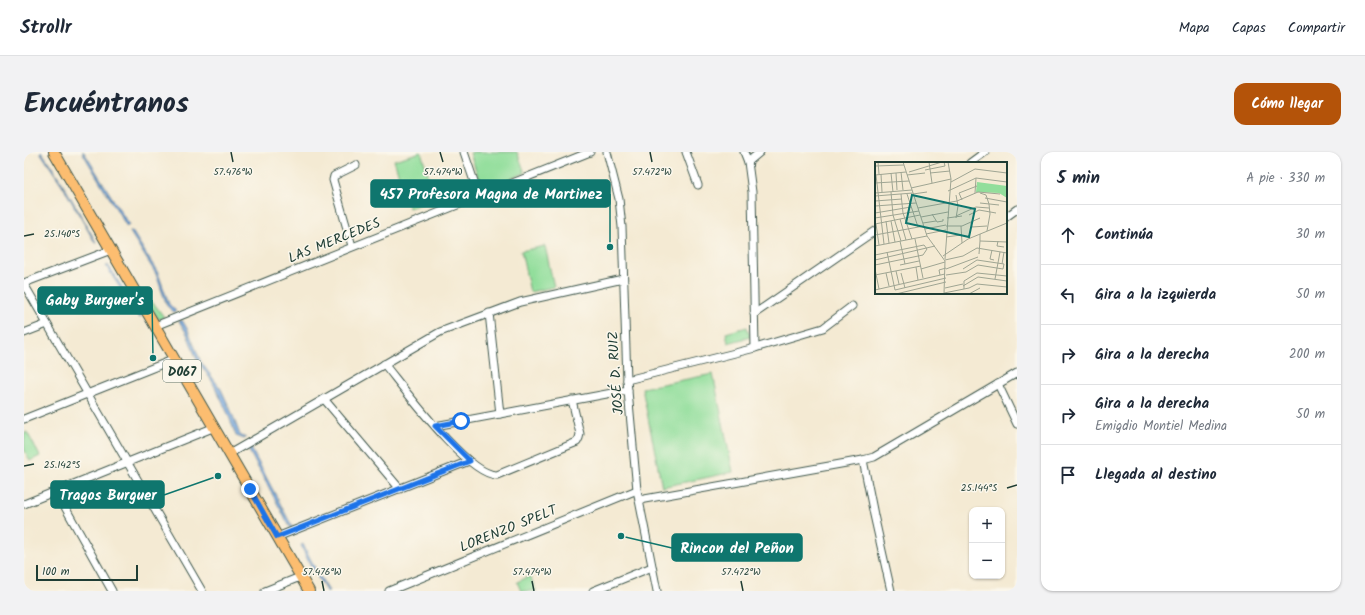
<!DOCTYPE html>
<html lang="es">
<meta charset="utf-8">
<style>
body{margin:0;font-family:Kalam,sans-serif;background:#f2f2f3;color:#1f2937}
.controls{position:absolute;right:12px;bottom:12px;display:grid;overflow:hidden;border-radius:8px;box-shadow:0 1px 3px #0004}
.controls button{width:36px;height:36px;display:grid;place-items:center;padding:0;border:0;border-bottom:1px solid #e0e1e3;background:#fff;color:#1f2937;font:20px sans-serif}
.scale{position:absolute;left:12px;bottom:10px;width:102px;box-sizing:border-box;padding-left:4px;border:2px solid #1f3d34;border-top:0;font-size:11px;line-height:14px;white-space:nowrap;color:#1f3d34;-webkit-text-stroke:3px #fbf7ec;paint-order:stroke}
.stop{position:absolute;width:12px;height:12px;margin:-9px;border:3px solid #1a73e8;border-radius:50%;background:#fff}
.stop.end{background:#1a73e8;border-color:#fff;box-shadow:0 1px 4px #0008}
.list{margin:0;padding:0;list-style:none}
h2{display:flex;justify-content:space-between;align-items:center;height:52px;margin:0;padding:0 16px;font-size:17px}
h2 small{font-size:13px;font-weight:400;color:#747a83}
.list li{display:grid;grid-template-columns:26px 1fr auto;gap:12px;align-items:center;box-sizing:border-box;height:60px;padding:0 16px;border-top:1px solid #e0e1e3}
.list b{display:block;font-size:15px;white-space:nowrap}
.list p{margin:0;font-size:13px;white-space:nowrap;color:#747a83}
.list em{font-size:13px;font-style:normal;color:#747a83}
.icon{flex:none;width:22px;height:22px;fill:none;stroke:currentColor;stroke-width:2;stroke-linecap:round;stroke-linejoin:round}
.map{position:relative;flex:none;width:993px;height:439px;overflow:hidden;border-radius:12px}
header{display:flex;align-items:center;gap:24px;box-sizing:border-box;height:56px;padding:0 20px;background:#fff;border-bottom:1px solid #e0e1e3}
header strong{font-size:19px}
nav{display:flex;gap:22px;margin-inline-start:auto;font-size:14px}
.intro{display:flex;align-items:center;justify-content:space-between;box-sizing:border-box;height:96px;padding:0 24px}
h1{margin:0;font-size:28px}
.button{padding:10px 18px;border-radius:12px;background:#b45309;color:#fff;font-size:14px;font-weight:700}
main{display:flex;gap:24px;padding:0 24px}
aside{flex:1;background:#fff;border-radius:12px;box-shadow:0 1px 3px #0004}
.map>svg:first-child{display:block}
</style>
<header>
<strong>Strollr</strong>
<nav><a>Mapa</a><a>Capas</a><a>Compartir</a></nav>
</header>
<div class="intro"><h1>Encuéntranos</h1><a class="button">Cómo llegar</a></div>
<main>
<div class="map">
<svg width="993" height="439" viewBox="0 0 993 439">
<rect width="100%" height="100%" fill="#fbf7ec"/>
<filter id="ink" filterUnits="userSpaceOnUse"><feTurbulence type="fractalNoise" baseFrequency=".025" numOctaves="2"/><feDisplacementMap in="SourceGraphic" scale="8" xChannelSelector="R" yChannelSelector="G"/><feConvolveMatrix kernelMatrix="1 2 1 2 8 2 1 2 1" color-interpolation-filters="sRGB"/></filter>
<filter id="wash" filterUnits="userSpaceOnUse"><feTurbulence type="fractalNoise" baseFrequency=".012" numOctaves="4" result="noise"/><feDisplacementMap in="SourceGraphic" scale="16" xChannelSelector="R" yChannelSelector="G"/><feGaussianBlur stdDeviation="0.9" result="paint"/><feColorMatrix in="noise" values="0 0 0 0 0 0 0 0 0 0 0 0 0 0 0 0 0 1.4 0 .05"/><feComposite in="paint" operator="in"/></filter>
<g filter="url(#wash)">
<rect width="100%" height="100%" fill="#f4ead3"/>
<g fill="#92de9b" stroke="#588e68">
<path d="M397,0L412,47L385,56L370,8Z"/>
<path d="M449,0H493L501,21L458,36L446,1Z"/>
<path d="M521,94L530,135L506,140L497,99Z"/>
<path d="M122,146L131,153L140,165L136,167H134Z"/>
<path d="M723,175L726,185L704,191L702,181Z"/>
<path d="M689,222L709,320L638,335L618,236Z"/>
<path d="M3,280L16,304L6,309L0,297V281Z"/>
<path d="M506,424L512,439H497L493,430Z"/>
</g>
<g fill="#6ea0d9" stroke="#466e86">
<path d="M16,0H18L39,32L72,90L71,91L38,33Z"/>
<path d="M58,0H60L105,73L103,75Z"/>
<path d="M108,79L134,121L145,152L152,159L150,160L143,154L132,122L106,80Z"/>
<path d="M84,113L117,165L115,166L82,114Z"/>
<path d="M158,168L164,178L177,210L197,237L208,261L216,283L222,286L220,287L212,284L204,262L188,229L173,208L163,182L155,169Z"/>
<path d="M227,293L228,298L269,376L267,377L225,299V294Z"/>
<path d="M279,392L293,420L305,439H302C293,424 283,409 277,393Z"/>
</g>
</g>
<g filter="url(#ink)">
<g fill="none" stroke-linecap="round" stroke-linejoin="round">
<defs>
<g id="street">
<path d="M440,0L455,44"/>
<path d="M583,0L595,47L598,75L603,228L613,338L633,439"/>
<path d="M662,0L674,33"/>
<path d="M720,0L724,10L728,40L731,196"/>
<path d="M724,10L736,0"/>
<path d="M946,11L961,0"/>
<path d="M982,65L993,57"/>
<path d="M328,94L309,28L310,24L332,13"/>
<path d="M0,131L87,98"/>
<path d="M0,132L178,439"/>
<path d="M465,161L476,262"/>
<path d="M730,162L852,78"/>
<path d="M131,174L566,0"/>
<path d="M0,181L23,172"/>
<path d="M360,212C379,235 444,324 473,323L553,290L555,286L556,282L548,248"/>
<path d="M603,228L731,196L799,176L828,154"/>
<path d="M974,232L993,272"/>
<path d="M300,247L376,337"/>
<path d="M0,267L151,207"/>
<path d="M411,274L604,238"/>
<path d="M205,302L416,180L496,150L599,127"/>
<path d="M839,308L850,363L867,439"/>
<path d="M32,339L88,439"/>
<path d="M615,348L839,308L850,305L993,221"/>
<path d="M0,352L191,275"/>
<path d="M253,385L445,309"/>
<path d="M241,439L276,425"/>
<path d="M365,439L613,338"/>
<path d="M569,439L628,415"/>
</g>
<path id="primary" d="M30,0L285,439"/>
</defs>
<use href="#street" stroke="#3f574c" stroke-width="9"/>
<use href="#primary" stroke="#3f574c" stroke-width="12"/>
<use href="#street" stroke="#fff" stroke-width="7"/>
<use href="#primary" stroke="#fcbd6f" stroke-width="10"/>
</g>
</g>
<g fill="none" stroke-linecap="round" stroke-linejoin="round" filter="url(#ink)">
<path stroke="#1a73e8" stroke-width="5" d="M226,337L253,385L446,309L411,274L437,269"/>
</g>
<path fill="none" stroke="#1f3d34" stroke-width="1.5" d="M207,0L209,10M416,0L419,10M626,0L628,10M0,84L10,82M0,314L10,312M983,336L993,333M298,429L300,439M508,429L510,439M717,429L719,439"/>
<g text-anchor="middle" stroke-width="3" stroke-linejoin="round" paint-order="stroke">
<rect fill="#fbf7ec" stroke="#61756b" stroke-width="1" x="139" y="208" width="38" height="22" rx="3"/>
<g font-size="13" font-weight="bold" fill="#1f3d34">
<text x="158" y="224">D067</text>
</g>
<g font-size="14" fill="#1f3d34" stroke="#fbf7ec">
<text transform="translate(310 88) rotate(-22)" y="5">LAS MERCEDES</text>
<text transform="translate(591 221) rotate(-94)" y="5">JOSÉ D. RUIZ</text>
<text transform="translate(484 376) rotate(-22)" y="5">LORENZO SPELT</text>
</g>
</g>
<g transform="translate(851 10)">
<rect width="132" height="132" fill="#f4ead3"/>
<path d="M102,20L132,24V36L124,31L101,30Z" fill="#92de9b"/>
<path fill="none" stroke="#9fa593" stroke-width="1" d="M3,0L4,12M28,0L52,74L70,99L69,132M54,0L57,21M0,4L29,3M50,8L70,4L69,0M26,10L28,28M34,10L67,0M16,11L18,30M21,11L22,28M55,11L75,9M6,12L7,30M0,13L31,10M1,13L9,82M32,13L50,11M76,20L100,7L132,11M0,21L34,19M36,26L76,17M73,29L101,16L132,20M16,30L18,53L26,79M0,31L37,28M100,31L101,16M105,31L111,33L114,42L115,52L112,69M26,32L28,51L37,77M32,32L43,65M38,32L52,30M81,33L83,44L81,56M0,34L38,31M110,36L132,40M87,38L84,31L102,24M0,39L27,37M105,41L124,43M0,44L41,41M43,46L82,39L103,30L125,32M0,51L36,45M57,52L62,60L68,59V57M94,53L104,48L121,51M81,54L101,45L114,46M46,55L73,50M0,56L44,49M72,56L87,54M25,57L31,78M11,59L14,81M16,59L20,80M48,61L61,59M96,61L97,65L112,64M0,62L45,53M1,62L4,83M71,64H87L105,56M86,64L87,81M50,67L71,63M51,72L71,68M105,72V79L132,80M0,73L49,64M71,75L86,73M40,77L48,116M25,79L30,102M123,79L122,84L129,85M0,84L52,74M117,88L115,97L119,98M12,90L20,128L71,116M104,92L105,79M0,93L49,83L52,87L48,93L0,103M68,94L93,77L132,61M70,97L76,17L73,0M0,98L60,84M70,98L88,94L102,86L132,91M127,102L129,90M25,103L44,99M41,105L43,118M0,107L4,127M46,107L70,100M71,107L103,95M21,109L24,122M11,111L14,124M26,111L30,126M0,113L46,104M65,113L64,108L71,106M71,113L91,110L103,103L128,107L129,102L102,98L88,107M120,117L125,90M88,124L103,115L132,119M70,126L88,122M89,127V119L102,111L132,114M0,128L70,112M69,131L94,126L102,122L132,125M21,132L71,120M94,132L105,126"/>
<path fill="#0f766e" fill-opacity="0.15" stroke="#0f766e" stroke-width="2" d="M37,33L100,47L94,75L31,61Z"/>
<rect width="132" height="132" fill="none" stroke="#1f3d34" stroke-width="2"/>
</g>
<g font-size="10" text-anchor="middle" fill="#1f3d34" stroke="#fbf7ec" stroke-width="3" stroke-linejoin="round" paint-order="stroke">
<text x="209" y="23">57.476°W</text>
<text x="419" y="23">57.474°W</text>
<text x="628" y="23">57.472°W</text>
<text x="38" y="85">25.140°S</text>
<text x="38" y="316">25.142°S</text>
<text x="955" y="339">25.144°S</text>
<text x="298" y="423">57.476°W</text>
<text x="508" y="423">57.474°W</text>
<text x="717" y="423">57.472°W</text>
</g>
<path fill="none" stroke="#0f766e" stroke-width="1.5" d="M586 95L586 42M129 206L128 148M194 324L140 343M597 384L648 396"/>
<g fill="#0f766e" stroke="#fbf7ec" stroke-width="1.5">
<circle cx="586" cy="95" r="4"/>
<circle cx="129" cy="206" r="4"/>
<circle cx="194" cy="324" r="4"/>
<circle cx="597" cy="384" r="4"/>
</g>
<g fill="#0f766e" stroke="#0f766e" stroke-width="1.5">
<rect x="347" y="28" width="239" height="27" rx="4"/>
<rect x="14" y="135" width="114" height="27" rx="4"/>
<rect x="27" y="329" width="113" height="27" rx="4"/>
<rect x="648" y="382" width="130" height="27" rx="4"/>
</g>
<g font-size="15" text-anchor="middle" font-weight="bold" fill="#fff">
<text x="467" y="47">457 Profesora Magna de Martinez</text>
<text x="71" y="153">Gaby Burguer's</text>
<text x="84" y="348">Tragos Burguer</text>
<text x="713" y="401">Rincon del Peñon</text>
</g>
</svg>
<div class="controls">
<button>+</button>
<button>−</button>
</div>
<div class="scale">100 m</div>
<div class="stop" style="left:437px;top:269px"></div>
<div class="stop end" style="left:226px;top:337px"></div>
</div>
<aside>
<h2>5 min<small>A pie · 330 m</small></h2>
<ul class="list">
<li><svg class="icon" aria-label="ahead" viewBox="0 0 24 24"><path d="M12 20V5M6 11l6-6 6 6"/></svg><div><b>Continúa</b></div><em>30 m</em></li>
<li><svg class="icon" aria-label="left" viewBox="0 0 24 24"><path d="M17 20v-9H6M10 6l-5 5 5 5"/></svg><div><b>Gira a la izquierda</b></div><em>50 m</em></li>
<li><svg class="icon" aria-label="right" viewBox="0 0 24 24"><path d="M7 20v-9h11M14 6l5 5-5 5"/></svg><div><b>Gira a la derecha</b></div><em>200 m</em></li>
<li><svg class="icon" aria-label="right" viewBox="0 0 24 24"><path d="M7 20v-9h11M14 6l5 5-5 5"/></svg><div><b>Gira a la derecha</b><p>Emigdio Montiel Medina</p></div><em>50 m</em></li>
<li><svg class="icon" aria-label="arrive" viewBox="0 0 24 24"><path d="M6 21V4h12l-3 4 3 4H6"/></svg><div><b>Llegada al destino</b></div></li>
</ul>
</aside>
</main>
